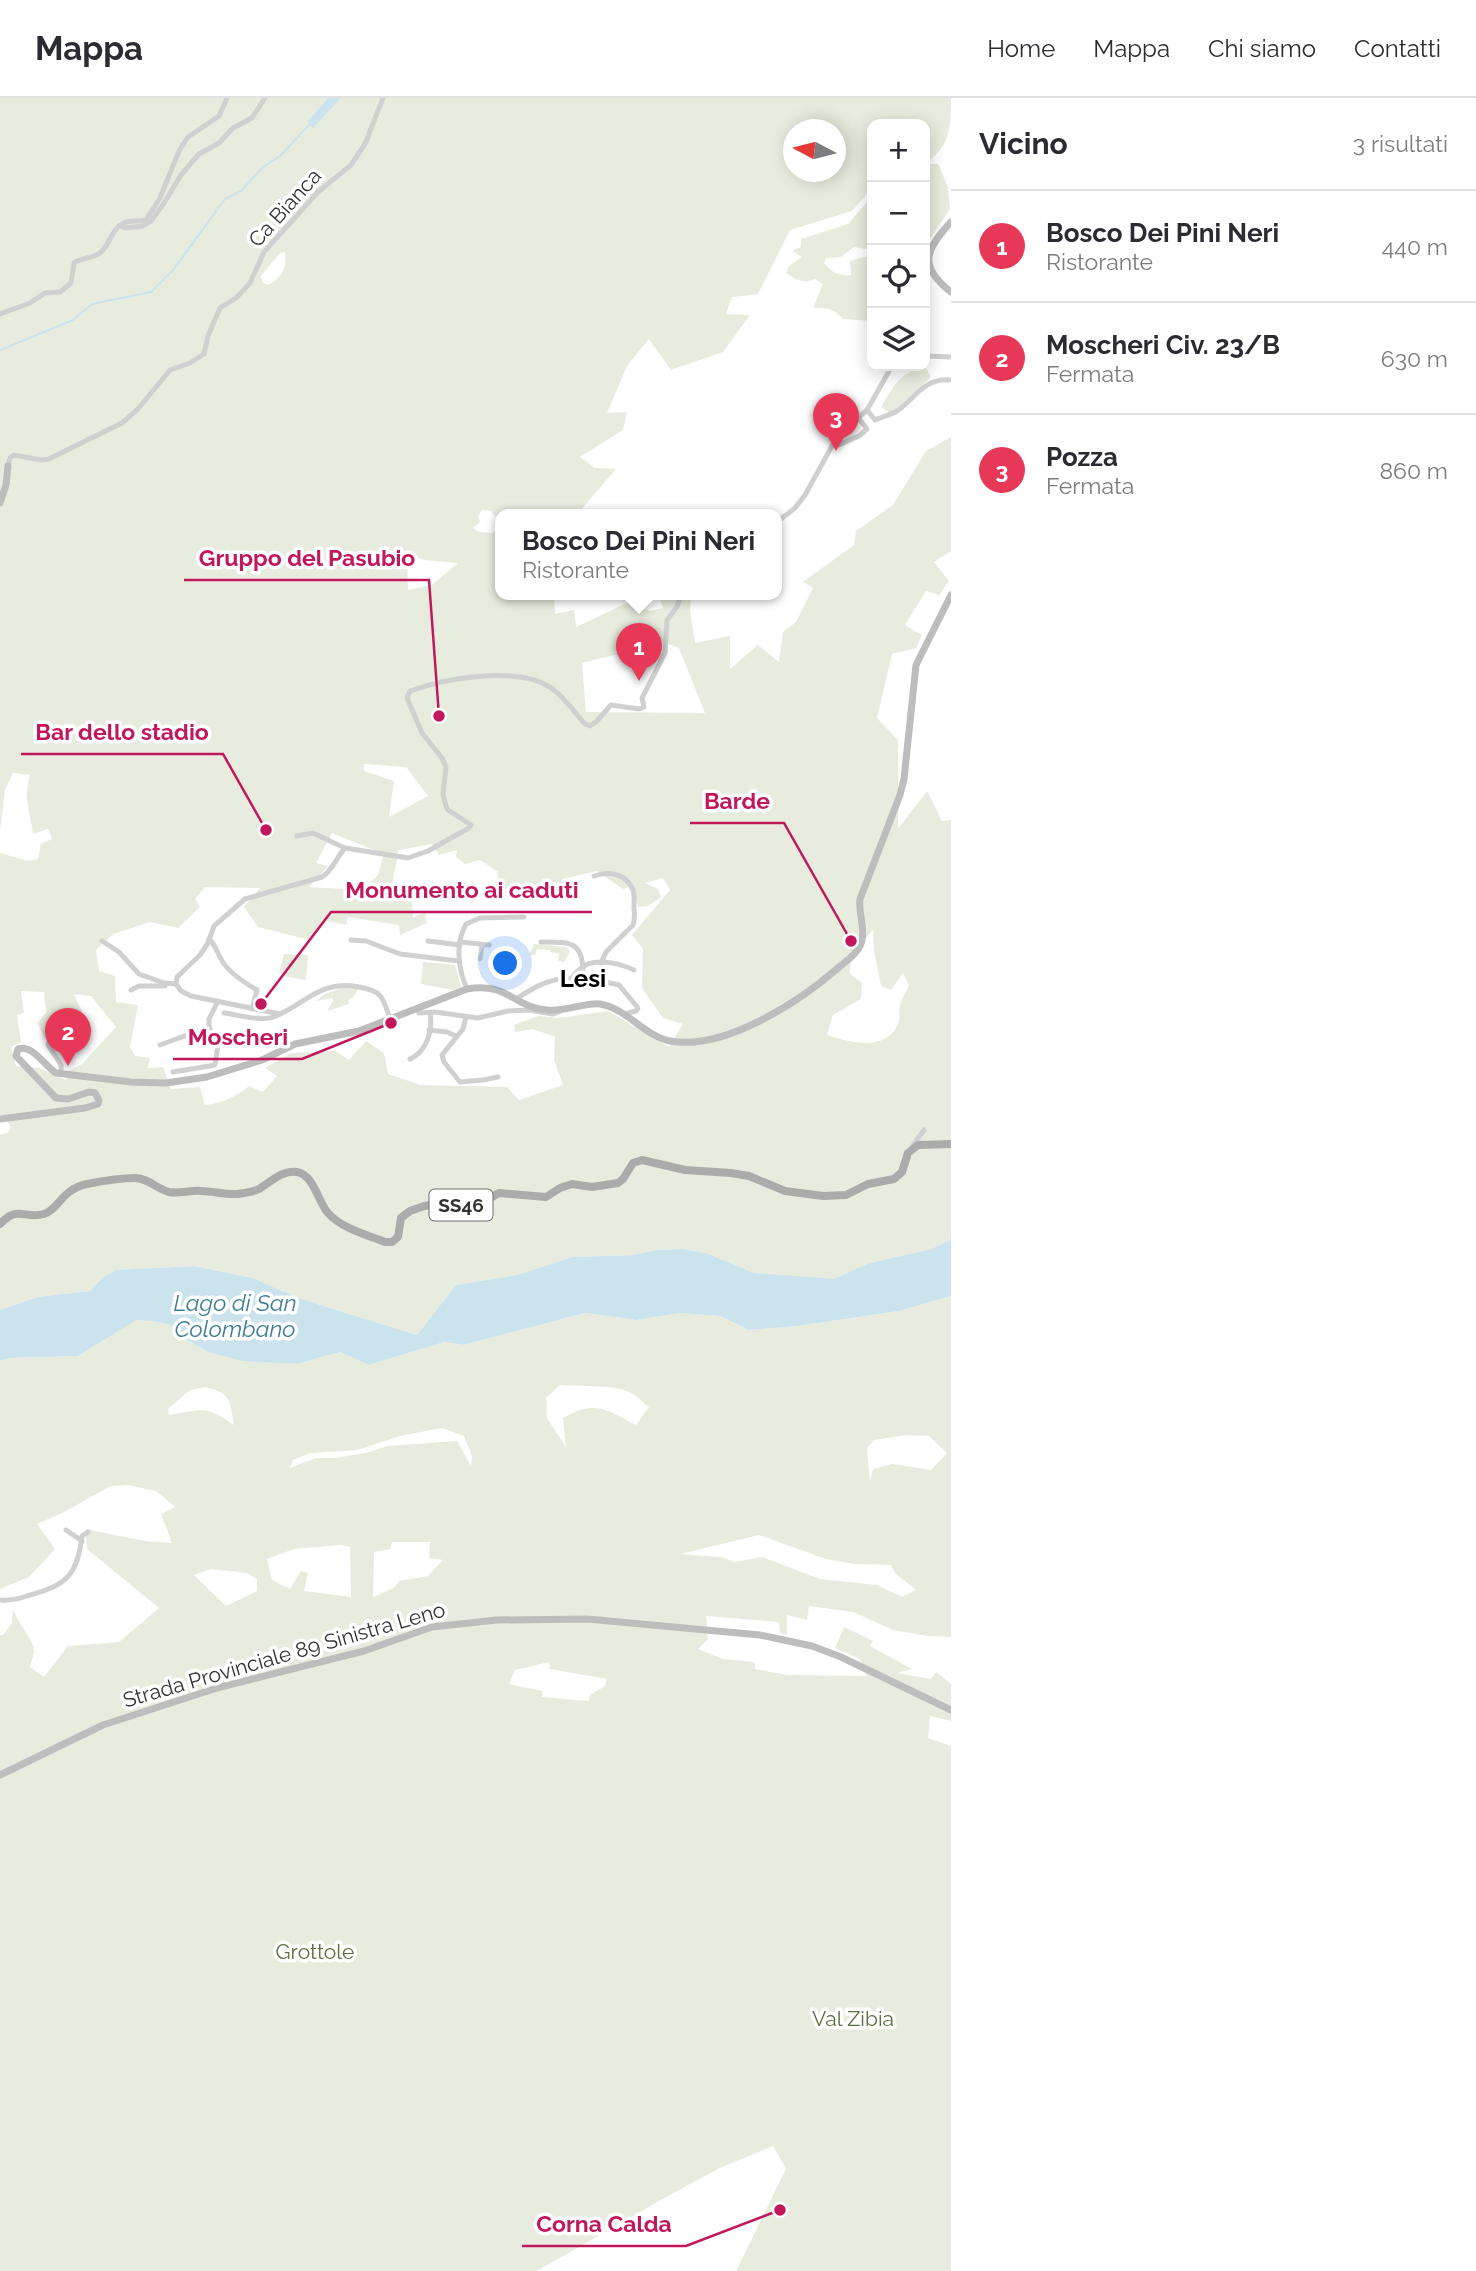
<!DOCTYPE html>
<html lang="it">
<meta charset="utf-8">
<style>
body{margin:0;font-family:Raleway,sans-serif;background:#f2f2f3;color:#2b2b33}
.controls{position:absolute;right:21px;top:21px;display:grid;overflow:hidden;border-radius:14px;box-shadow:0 4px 18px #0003}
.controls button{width:63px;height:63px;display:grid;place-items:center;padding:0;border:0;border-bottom:2px solid #e1e1e2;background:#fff;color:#2b2b33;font:35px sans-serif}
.compass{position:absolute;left:783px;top:21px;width:63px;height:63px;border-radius:50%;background:#fff;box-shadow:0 4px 18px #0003;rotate:277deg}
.you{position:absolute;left:506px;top:866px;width:24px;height:24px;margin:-18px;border:5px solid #fff;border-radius:50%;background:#1a73e8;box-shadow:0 0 0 10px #1a73e833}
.badge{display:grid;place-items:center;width:46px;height:46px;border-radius:50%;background:#e73857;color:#fff;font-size:23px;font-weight:700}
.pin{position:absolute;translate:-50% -58px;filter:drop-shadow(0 2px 4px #0008)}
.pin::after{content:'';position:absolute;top:37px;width:24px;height:21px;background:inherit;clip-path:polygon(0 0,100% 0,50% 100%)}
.popup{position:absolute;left:495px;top:411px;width:287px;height:91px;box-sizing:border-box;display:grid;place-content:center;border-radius:14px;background:#fff;filter:drop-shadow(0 2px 5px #0005);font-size:23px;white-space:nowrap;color:#7c7c81}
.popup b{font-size:26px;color:#2b2b33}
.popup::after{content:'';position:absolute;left:50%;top:100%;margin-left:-14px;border:14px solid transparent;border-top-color:#fff}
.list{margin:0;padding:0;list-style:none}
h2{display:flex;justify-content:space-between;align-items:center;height:91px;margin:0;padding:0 28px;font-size:30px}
h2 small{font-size:23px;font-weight:400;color:#7c7c81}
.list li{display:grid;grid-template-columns:46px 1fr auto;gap:21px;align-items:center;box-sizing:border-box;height:112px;padding:0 28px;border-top:2px solid #e1e1e2}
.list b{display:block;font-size:26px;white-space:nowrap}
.list p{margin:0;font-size:23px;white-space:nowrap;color:#7c7c81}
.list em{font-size:23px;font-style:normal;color:#7c7c81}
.icon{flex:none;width:38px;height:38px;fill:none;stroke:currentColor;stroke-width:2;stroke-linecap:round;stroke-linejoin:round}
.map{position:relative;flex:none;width:951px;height:2173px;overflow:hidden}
header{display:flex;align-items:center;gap:42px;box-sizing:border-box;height:98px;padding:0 35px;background:#fff;border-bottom:2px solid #e1e1e2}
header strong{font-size:33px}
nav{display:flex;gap:38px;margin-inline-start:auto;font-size:24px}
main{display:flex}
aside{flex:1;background:#fff}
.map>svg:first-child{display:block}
</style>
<header>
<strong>Mappa</strong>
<nav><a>Home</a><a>Mappa</a><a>Chi siamo</a><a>Contatti</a></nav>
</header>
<main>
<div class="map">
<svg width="951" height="2173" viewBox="0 0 951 2173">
<rect width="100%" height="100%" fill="#fff"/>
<g fill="#e7ecde" fill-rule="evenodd">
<path d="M0,0H328L309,22L313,29L341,0H951C951,28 951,49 925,65V26H872V90L852,113L790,132L758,196L732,199L726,216L750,217L723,254L671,272L649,241L627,268L607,315L627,314L623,332L580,359L595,370L616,371L579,414L564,417H501V426L491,413L482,412L478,418L480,424L473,430L479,434L493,435L501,427V497H574L554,499L555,516L574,512L576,529L629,504L650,513L663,510L658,497H691L690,513L695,545L730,538V571L758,547L779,564L783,534L796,524L813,490L803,484L854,447L856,433L893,407L926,353L951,339V453L934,464L949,483L939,497L926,493L905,527L922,537L916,550L892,556L877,620L898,642V731L927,693L942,723L951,722V1141L931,1151L870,1165L834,1182L754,1175L706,1155L682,1151L656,1152L634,1157L572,1159L517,1177L456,1187L417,1237L298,1200L253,1180L194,1168L116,1172L103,1179L90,1193L37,1199L0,1212V1037L7,1035L11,1030L4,1017H0V755L28,763L38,761L41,746L52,741L48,731L33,736C30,711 23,703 30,677L13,675L5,692L0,733ZM794,32H836V74H794ZM285,154C288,169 281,181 268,187L263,185L261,178L280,155ZM407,457L425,462L458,465L432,487L408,492ZM640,535L679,550L705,615L586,614L582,565L622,555ZM364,666L406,669L428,698L389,719L394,683L364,673ZM332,735L384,756L378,777L362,792L309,789L328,768L316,765ZM432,746L439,757L457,752L456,759L465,766L480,762L498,774L495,799L558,795L562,781L597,773L623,791L633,788L638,809L648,808L661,799L658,791L645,785L663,780L670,792L632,837L643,851L642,890L663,920L683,926L669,949L608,913L559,920L538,918L514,927L515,934L533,931L555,939L554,962L563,987L519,1002L507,989L421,987L388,976L384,955L366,943L349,962L335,953L291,955L265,970L277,978L263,994L249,988C237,998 221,1006 205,1007L200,989L171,991L163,969L148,970L150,960L135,958L130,949L138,907L116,904L115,878L99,873L96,852L113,836L150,824L178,830L200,809L195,801L205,789L260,790L244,809L258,829L310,842L323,822L346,827L348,819L399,827L400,837L427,825L425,815L413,819L412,800L402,801C385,788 398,770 398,752ZM873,832L874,853L881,888L891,892L903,875L909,887C906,893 902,900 900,907C898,914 901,922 897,928C884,954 848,944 827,937L833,917L861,901L862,885L850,876L851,856ZM21,893L44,894L46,915L37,925L45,941L83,916L74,896L91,898L116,929L82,966L69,973L66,982L39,970L16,968L11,949L21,944L17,917L24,915Z"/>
<path d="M931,66H938L948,89L950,111L932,138L925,143V71Z"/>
<path d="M872,98V152L854,149L841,159L826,160L824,165C833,175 838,178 851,177L850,163L864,159H872L871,171L872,223L843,221C834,211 826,209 813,210L823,186L815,181C803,186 796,182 786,175L789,168L802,159L792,153L801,149V141L848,126Z"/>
<path d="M926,270L931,279L897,311L890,315L881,309C893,290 901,271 926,270Z"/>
<path d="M534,846L567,849L570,854L564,864L558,863L559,856L550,854V852L537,851L535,857H529Z"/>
<path d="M284,856L308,857L306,882L283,878V876L279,875Z"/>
<path d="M423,864L455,867L461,889L453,892L421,886Z"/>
<path d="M344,889L358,891L353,899L348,902L349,906L327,913L333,903V900L316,903L325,896Z"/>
<path d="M951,1198V1539L928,1538L893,1532L853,1514L809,1508L807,1522L787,1517V1537L780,1535L779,1524L706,1518L708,1541L698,1551L723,1561L755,1564V1571L787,1577L867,1578L860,1561L835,1550L844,1529L873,1543L870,1548L912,1571L897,1575L931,1581L936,1574L951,1586V1623L930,1618L928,1640L951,1648V2173H736L786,2071L773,2048L720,2070L668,2098L537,2173H0V1537H3L12,1525L13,1511C17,1524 33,1541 34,1552C34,1557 31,1564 30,1569L44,1579L68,1548L119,1544L159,1510L87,1451L86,1431L144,1443L172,1445L161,1416L175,1409L156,1393L128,1387L111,1388L62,1415L37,1426L55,1451L29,1479L0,1491V1263L10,1260L78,1258L135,1222L159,1224L170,1227L176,1236L208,1254L297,1266L340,1254L369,1267L444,1244L464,1247L585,1215L637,1222L679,1215L720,1218L749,1232L798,1228L899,1213ZM560,1287C580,1289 615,1286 631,1295C638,1299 643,1305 649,1309L636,1327C607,1312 595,1301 563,1320L566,1349L547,1320L546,1300ZM205,1289C231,1295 230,1303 234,1327C205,1306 202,1312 169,1317L168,1311L190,1292ZM442,1330L464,1338L472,1358L471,1368L457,1343L387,1348L370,1354L336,1360H316L290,1370L293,1362L310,1355L357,1352L400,1338ZM907,1337L929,1338L947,1355L931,1372L892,1366L873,1371L870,1384L867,1350L874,1342ZM759,1437L826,1461L855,1466L891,1467L895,1475L916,1492L902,1499L877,1487L820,1481L762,1459L735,1464L721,1459L680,1456ZM392,1444H430L429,1460L443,1462L428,1478L399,1483L394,1490L373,1499L374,1454L390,1451ZM341,1447L350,1449L351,1499L304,1493L308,1475L301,1473L290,1491L272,1482L267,1461L294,1451ZM211,1471L247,1475L257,1481V1493L226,1508L194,1477ZM549,1564L550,1571L607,1581L605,1588L590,1597L589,1603L542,1599V1593L509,1586L515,1572Z"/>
</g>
<g fill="#cbe3ec">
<path d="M328,0H341L313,30L308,23Z"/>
<path d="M951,1141V1198L899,1213L798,1228L749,1232L720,1218L679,1215L637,1222L585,1215L464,1247L444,1244L369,1267L340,1254L297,1266L243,1263L208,1254L176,1236L170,1227L159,1224L136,1222L78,1258L10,1260L0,1263V1212L37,1199L90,1193L103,1179L116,1172L194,1168L253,1180L298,1200L417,1237L456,1187L517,1177L572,1159L634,1157L656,1152L682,1151L706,1155L754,1175L834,1181L870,1165L931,1151Z"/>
</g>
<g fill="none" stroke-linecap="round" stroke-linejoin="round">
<path stroke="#cbe3ec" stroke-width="2" d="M0,252L73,222L92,206L151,194L173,172L225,101L241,93L263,69L280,58L310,26"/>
<g stroke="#d0d0d0" stroke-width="5">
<path d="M121,128L125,130L143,128L151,123L164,105L181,77L199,56L219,45L233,30L252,20L265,0"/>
<path d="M0,216L30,205L45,195L60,194L71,185L74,165C82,159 92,161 100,155C110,147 112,130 124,125C131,122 139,124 146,122L160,100L179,53L188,39L219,18L227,0"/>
<path d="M925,258L951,259"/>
<path d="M867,312L875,322C882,319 890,317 897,313C917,299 923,280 951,282"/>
<path d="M837,339L839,347L859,338L867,331L860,322L856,321"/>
<path d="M8,368L10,360L14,357L41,362L49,361L122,325L138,311L170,272L190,265L204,256L208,238L220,210L236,200L250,185L264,154L318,94L351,67L365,46L383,0"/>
<path d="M777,424L795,410L805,397L837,339L867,312L892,268"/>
<path d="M297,738L313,735L345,750"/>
<path d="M594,778C609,773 626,775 633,792C635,798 634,804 634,810C635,817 635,820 633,827L606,854L601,865"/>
<path d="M209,841C216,847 216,853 221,861C227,873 245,885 257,892L252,911"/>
<path d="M351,842L366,843L400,856L459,863"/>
<path d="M102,843L119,854L139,876L164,885L176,886L181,893L191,898L280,916C309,902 323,882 359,889C383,893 383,900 390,921"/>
<path d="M428,843L460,847"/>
<path d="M460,844L489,847"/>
<path d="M541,844C572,844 584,843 583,879L572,881"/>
<path d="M480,861L482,847"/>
<path d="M583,879L619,887L638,910L636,913L624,916"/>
<path d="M176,886L177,879L200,857L208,845L214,828L245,801L322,779C333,772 336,760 345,750L408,760L428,753L469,730L471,727L448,712L446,708L443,696L446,669L442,660L422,635L407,600L410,593C446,580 516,568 550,589C563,598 574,613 584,625L590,628L596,624L611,607L639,611L644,609L642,600L665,555L667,522L677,509L681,497"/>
<path d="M467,891C458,871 455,846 466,826L480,820L524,819"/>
<path d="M131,892L139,888H165"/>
<path d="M516,901C533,890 550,879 571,881C576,875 581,868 588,866C601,861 622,866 634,872"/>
<path d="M418,911L419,915L435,914L478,920L508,913L529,912L553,916L559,914"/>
<path d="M224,915C241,917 265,926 280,916"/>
<path d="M466,919L463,931L442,957L444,964L460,984L483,982L498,979"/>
<path d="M429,932L447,934L456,938"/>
<path d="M160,947L209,929V921L218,903"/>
<path d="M410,961C427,953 433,933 430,915"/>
<path d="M173,974L215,967L218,946L209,929"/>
<path d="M61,976V967L48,947L49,943L55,937L66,935L79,928"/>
<path d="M912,1049L924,1032"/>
<path d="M66,1432L82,1443"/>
<path d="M0,1502C10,1503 18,1501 27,1498C66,1487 77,1479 82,1438L88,1434"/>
</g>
<g stroke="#bdbdbd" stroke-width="7">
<path d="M951,124C925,152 918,168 951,194"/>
<path d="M0,405L6,387L8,368"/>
<path d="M0,1021L85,1010L98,1006L99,1002L95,995L89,994L68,1001L56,1000L16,958L18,951C32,946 44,967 56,975L131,984L166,985L207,979L262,962L295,946L359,933L467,891C508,884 513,909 547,912C565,914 587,904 600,906C628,911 644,938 670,943C724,953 799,904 838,870C845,864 856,857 860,848C867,834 858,816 860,801L900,697L904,681L916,567L951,497"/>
<path d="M0,1677L103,1627L217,1590L364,1553L432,1529L497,1522L587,1521L760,1537L812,1548L841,1559L951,1612"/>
</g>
<path stroke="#ababab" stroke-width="8" d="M0,1126C19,1106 24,1122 44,1116C58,1112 62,1091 87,1086C102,1083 119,1080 135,1080C148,1080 157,1091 169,1094C180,1096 190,1092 201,1093C213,1093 225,1097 238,1096C245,1095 253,1094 259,1091C271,1084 281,1072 297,1074C314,1077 318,1104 328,1115C341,1130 367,1137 385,1144H392L398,1139L401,1120L410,1113L424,1108L442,1105L469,1108L478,1107L499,1095L546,1099L560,1090L572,1086L592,1089L618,1085L623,1081L633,1065L642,1062L685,1072L731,1075L749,1078L785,1093L823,1098L846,1097L868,1086L894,1081L902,1074L908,1055L918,1047L951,1046"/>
</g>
<g text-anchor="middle" stroke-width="7" stroke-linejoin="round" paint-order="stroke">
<rect fill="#fff" stroke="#707070" stroke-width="2" x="429.5" y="1091.5" width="63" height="31" rx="5"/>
<g font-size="19" font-weight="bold" fill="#333">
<text x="461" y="1114">SS46</text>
</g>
<g font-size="21" fill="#333" stroke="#fff">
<text transform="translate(285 110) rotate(-48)" y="7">Ca Bianca</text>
<text transform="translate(284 1557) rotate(-16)" y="7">Strada Provinciale 89 Sinistra Leno</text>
</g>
<g font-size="21" fill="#5b703f" stroke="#fff">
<text x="315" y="1861">Grottole</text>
<text x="853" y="1928">Val Zibia</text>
</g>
<g font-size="23" font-style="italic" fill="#3e7e97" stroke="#fff">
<text x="235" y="1213">Lago di San<tspan x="235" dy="26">Colombano</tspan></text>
</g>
<g font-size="24" font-weight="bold" fill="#000" stroke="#fff">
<text x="583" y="889">Lesi</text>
</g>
</g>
<path fill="none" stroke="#c2185b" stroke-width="2.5" d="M439 618L429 482H184M266 732L223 656H21M851 843L784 725H690M261 906L331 814H592M391 925L302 961H173M780 2112L686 2148H522"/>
<g fill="#c2185b" stroke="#fff" stroke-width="2.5">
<circle cx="439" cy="618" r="7"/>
<circle cx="266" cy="732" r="7"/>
<circle cx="851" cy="843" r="7"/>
<circle cx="261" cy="906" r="7"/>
<circle cx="391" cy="925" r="7"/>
<circle cx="780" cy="2112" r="7"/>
</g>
<g font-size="23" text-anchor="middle" font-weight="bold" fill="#c2185b" stroke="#fff" stroke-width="7" stroke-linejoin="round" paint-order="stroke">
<text x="307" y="468">Gruppo del Pasubio</text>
<text x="122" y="642">Bar dello stadio</text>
<text x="737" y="711">Barde</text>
<text x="462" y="800">Monumento ai caduti</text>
<text x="238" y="947">Moscheri</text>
<text x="604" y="2134">Corna Calda</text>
</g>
</svg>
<div class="controls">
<button>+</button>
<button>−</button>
<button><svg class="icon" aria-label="locate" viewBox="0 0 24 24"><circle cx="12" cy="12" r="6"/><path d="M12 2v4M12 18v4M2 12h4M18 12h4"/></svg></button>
<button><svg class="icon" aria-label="layers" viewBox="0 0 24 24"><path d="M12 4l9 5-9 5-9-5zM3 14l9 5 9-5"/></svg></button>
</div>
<svg class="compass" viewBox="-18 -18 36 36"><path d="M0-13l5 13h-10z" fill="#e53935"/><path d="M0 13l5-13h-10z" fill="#7c7c81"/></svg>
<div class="you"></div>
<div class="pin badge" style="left:639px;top:583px">1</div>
<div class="popup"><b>Bosco Dei Pini Neri</b>Ristorante</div>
<div class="pin badge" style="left:68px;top:968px">2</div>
<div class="pin badge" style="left:836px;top:353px">3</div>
</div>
<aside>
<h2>Vicino<small>3 risultati</small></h2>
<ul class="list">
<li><span class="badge">1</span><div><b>Bosco Dei Pini Neri</b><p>Ristorante</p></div><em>440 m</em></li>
<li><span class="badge">2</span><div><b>Moscheri Civ. 23/B</b><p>Fermata</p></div><em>630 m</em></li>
<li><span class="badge">3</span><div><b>Pozza</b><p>Fermata</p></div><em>860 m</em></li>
</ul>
</aside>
</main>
